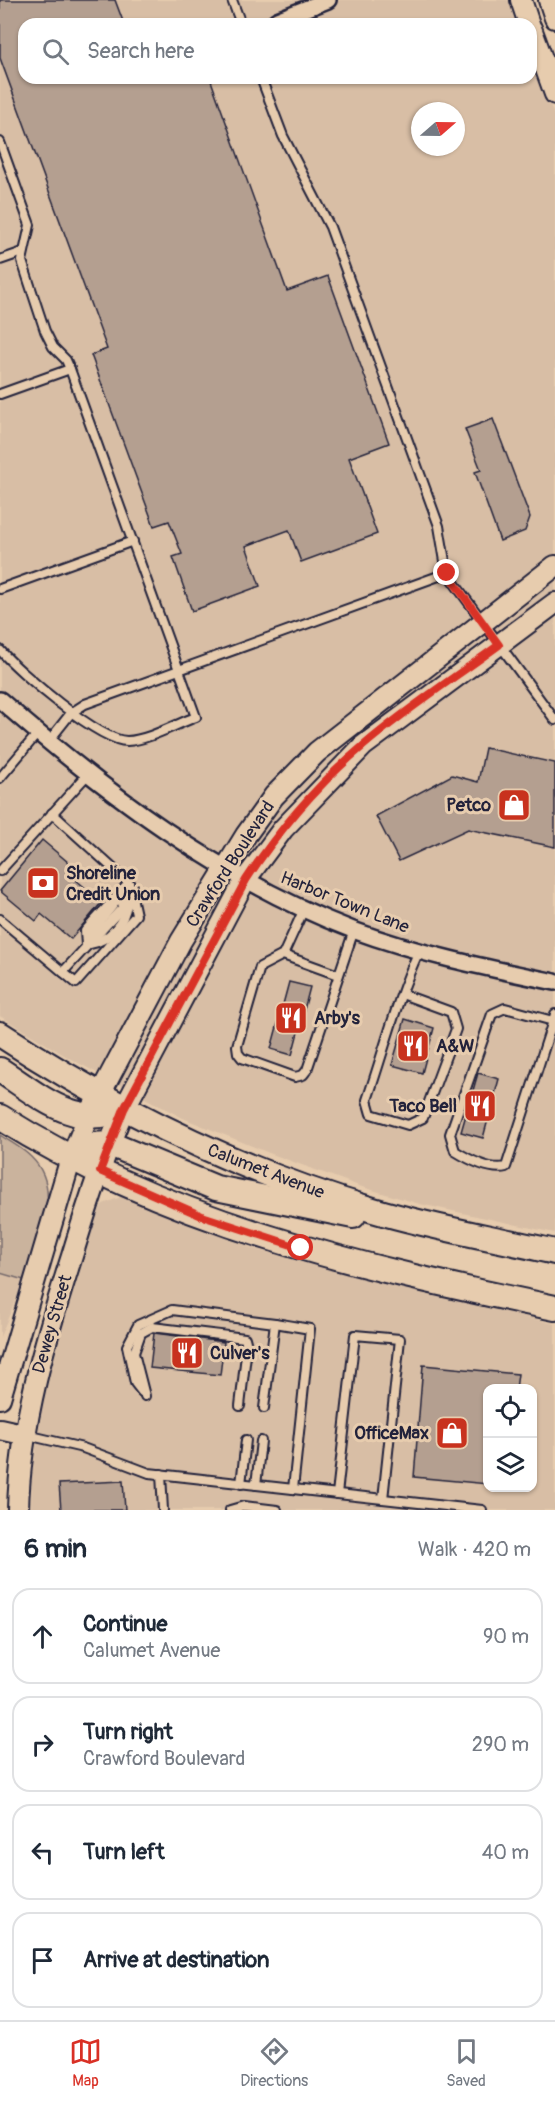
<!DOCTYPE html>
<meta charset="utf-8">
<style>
body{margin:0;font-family:Pangolin,sans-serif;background:#f2f2f3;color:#1f2937}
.controls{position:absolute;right:18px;bottom:18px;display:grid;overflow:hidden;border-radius:12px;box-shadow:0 2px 4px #0004}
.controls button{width:54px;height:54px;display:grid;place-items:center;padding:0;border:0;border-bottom:2px solid #e0e1e3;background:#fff;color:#1f2937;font:30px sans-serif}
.compass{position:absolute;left:411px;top:102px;width:54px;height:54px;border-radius:50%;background:#fff;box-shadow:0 2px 4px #0004;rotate:70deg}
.stop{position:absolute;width:18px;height:18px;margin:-14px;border:4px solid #d93025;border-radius:50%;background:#fff}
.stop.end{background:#d93025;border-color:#fff;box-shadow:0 2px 6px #0008}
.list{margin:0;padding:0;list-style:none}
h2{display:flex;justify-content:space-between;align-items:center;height:78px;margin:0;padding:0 24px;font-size:26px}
h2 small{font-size:20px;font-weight:400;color:#747a83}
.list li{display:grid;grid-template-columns:39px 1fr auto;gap:18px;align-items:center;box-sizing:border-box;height:96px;margin:0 12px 12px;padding:0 12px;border:2px solid #e0e1e3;border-radius:18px}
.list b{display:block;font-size:22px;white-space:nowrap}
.list p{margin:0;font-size:20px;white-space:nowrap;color:#747a83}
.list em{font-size:20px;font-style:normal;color:#747a83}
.icon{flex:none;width:33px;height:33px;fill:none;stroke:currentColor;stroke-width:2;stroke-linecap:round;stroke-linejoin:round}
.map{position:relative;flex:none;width:555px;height:1510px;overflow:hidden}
.search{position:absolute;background:#fff;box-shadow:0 2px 4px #0004;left:18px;right:18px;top:18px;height:66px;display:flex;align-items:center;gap:15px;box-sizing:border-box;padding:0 21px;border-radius:18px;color:#747a83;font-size:22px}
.sheet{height:510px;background:#fff}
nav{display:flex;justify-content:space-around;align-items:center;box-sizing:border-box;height:84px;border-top:2px solid #e0e1e3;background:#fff;font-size:16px;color:#747a83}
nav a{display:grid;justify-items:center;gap:3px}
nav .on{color:#d93025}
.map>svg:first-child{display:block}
</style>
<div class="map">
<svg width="555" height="1510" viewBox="0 0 555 1510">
<rect width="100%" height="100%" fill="#e7ccae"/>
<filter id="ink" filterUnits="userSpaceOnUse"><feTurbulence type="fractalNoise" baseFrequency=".0167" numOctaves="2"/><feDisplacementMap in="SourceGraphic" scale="12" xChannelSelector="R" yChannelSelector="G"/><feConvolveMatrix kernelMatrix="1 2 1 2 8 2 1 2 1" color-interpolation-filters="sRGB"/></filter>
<g filter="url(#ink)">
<g fill="#d8bea5" fill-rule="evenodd">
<path d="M0,0H510L517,15L521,24H24V78H531V52L555,118V1233L420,1204L362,1187L269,1153L183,1118L69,1058L0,1016ZM420,111H456V147H420Z"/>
<path d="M121,1197L131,1198L254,1249L555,1324V1510H31L32,1476L44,1393L81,1259L97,1214L103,1204ZM488,1388H532V1488H488Z"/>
<path d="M0,1273L24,1280L0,1337Z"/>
</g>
<path fill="#cab39d" stroke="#766a6c" stroke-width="1.5" d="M0,1135C10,1142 22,1148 31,1157C66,1191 36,1242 24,1280L0,1273Z"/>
<g fill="#b49f90" stroke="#22223b" stroke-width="1.5">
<path d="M0,0H115L124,24H24V78H210L287,291L328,276L389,443L349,458L377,534L301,562L289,530L246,546L260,586L192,611L173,557L182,554L169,521L154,526L91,355L107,349L0,58Z"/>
<path d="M493,419L530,517L525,531L500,541L475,472L481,470L465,429Z"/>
<path d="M485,748L555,763V847L468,829L399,861L376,816L452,775L478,782Z"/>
<path d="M42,840L75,868L69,874L102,902L71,939L41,914L36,921L0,891Z"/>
<path d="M289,982L310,987L292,1055L271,1049Z"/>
<path d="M405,1019L434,1028L422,1073L392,1065Z"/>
<path d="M478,1073L499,1079L483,1138L461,1132Z"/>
<path d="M154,1333L224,1342L220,1375L150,1368Z"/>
<path d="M423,1365L518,1374L516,1389H488V1484L414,1477Z"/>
<path d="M123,1481L125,1510H61L59,1484Z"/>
</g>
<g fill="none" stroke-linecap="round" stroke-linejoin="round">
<defs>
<g id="service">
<path d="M232,0L241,24"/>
<path d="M264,24L277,20"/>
<path d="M261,78L283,136L330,227L439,526L447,573L555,720"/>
<path d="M0,142L30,225L22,261L45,331L53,347L66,360L70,369L196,717C176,724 149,740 127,741C99,741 19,672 0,650"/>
<path d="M0,260L23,252"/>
<path d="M0,394L70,369"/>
<path d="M0,589L133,541"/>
<path d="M48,742L71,713L85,704L447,573"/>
<path d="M0,778L38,733"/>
<path d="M0,871L89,773"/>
<path d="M304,909L283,955L260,967L237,1046L238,1053L242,1058L295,1077L303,1075L307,1070L354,930"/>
<path d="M0,919L76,983L136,915L129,883L52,813"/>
<path d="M86,944L89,935L123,893"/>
<path d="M90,944C109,941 125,922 127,903"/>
<path d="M86,945L85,931L129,883"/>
<path d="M283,955L338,975"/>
<path d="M63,972L122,908L129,884"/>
<path d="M402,994L451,1012L456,1029L423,1118L408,1125L371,1114L367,1100C384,1051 397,998 419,951"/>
<path d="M553,1021L505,1008L492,1014L450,1134L455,1151C468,1159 490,1171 506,1167L553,1021L555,1014"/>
<path d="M142,1392L135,1383L127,1346L138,1325L172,1310L275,1323"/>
<path d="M145,1396L134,1353L141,1333L152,1327L245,1338L247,1346L240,1406"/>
<path d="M264,1408L275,1323L310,1329L293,1489"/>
<path d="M27,1435L83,1448L149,1473L482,1510"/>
<path d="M161,1474L163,1510"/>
<path d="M241,1484L246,1440"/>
<path d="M256,1485L261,1441"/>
<path d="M337,1494L355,1335L400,1339L383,1499"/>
<path d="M230,1510L244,1506L277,1510"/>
</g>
<g id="minor">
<path d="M277,20L328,0"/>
<path d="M0,700C106,793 220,879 353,930C418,954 487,968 555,982"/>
</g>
<g id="tertiary">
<path d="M521,0L529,24"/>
<path d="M549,0L555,18"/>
<path d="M531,28L555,94"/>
<path d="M0,1398L71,1158L88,1117L181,941L246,835L274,796L317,752L555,566"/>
<path d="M0,1429L27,1435"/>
<path d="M18,1510C20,1423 46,1337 72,1256C87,1206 103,1156 124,1109L245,880L283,829L363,746L555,603"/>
</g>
<g id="primary">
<path d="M0,1034C116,1110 240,1171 373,1210C433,1228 494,1238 555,1252"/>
<path d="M0,1070C40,1096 75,1130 124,1109"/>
<path d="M0,1117C168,1223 362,1268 555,1308"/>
<path d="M71,1158L90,1145L110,1144L216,1188L353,1216"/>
</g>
</defs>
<use href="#service" stroke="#22223b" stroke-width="12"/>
<use href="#minor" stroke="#22223b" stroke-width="20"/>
<use href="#tertiary" stroke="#22223b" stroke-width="24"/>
<use href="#primary" stroke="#22223b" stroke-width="28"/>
<use href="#service" stroke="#e7ccae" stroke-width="8"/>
<use href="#minor" stroke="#e7ccae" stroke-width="15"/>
<use href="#tertiary" stroke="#e7ccae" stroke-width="20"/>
<use href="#primary" stroke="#e7ccae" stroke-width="24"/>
</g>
</g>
<g fill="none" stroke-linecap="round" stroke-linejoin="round" filter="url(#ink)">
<path stroke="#d93025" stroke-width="8" d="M301,1248L202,1216L100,1171L124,1109L246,880C278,831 318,784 363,746C406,709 454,678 499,645L447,573"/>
</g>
<defs>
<symbol id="shop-square" viewBox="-11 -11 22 22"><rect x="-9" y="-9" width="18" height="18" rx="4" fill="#c8321e" stroke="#e7ccae"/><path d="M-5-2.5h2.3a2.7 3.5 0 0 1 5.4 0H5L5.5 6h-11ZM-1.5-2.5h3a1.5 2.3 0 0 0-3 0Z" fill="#fff"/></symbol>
<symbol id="bank-square" viewBox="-11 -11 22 22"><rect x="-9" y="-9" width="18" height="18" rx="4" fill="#c8321e" stroke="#e7ccae"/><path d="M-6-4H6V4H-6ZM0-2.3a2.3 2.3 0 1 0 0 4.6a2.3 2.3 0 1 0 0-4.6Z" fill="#fff"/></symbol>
<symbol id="restaurant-square" viewBox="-11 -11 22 22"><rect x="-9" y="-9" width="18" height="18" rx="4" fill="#c8321e" stroke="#e7ccae"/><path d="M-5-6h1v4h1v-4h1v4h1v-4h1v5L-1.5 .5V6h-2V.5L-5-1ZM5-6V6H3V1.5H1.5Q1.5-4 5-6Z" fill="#fff"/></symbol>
</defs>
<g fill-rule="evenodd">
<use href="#shop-square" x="495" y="786" width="38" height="38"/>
<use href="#bank-square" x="24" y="864" width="38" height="38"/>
<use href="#restaurant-square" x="272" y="999" width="38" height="38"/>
<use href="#restaurant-square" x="394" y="1027" width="38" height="38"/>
<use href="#restaurant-square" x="461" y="1087" width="38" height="38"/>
<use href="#restaurant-square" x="168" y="1334" width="38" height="38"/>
<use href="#shop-square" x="433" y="1414" width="38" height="38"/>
</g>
<g text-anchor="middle" stroke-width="6" stroke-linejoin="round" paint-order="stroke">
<g font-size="18" font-weight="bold" fill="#22223b" stroke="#e7ccae" text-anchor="start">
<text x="491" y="811" text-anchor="end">Petco</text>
<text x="66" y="879">Shoreline<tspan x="66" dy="21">Credit Union</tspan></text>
<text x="314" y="1024">Arby's</text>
<text x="436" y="1052">A&amp;W</text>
<text x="457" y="1112" text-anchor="end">Taco Bell</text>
<text x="210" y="1359">Culver's</text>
<text x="429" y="1439" text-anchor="end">OfficeMax</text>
</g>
<g font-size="18" fill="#22223b" stroke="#e7ccae">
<text transform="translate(230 864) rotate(-57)" y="6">Crawford Boulevard</text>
<text transform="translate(345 902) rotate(22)" y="6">Harbor Town Lane</text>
<text transform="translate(266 1171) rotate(21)" y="6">Calumet Avenue</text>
<text transform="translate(52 1324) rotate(-74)" y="6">Dewey Street</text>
</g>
</g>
</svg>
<div class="controls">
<button><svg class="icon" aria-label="locate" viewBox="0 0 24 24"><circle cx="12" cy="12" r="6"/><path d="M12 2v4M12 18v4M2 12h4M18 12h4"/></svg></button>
<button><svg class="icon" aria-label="layers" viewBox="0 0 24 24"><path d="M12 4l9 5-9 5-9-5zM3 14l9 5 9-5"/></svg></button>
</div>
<svg class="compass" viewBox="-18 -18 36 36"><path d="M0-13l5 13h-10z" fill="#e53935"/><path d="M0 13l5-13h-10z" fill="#747a83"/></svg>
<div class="stop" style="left:301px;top:1248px"></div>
<div class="stop end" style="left:447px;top:573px"></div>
<div class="search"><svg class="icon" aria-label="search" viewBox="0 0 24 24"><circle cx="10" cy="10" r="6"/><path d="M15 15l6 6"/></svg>Search here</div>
</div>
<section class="sheet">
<h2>6 min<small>Walk · 420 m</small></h2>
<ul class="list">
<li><svg class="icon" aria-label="ahead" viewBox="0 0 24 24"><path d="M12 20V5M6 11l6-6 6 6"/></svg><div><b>Continue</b><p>Calumet Avenue</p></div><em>90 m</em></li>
<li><svg class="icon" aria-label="right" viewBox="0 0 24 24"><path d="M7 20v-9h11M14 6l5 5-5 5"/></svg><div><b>Turn right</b><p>Crawford Boulevard</p></div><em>290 m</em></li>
<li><svg class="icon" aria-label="left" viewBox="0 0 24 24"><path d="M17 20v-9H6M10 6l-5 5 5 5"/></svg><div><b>Turn left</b></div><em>40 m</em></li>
<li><svg class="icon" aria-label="arrive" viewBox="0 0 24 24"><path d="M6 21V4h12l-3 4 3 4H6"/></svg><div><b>Arrive at destination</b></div></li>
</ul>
</section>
<nav>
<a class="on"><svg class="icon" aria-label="map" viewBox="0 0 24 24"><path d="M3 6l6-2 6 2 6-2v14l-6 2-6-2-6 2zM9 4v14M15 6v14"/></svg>Map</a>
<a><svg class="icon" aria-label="directions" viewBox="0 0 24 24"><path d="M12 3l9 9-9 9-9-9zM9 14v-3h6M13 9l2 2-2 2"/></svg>Directions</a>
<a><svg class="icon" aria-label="saved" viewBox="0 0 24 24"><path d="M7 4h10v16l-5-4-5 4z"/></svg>Saved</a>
</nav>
